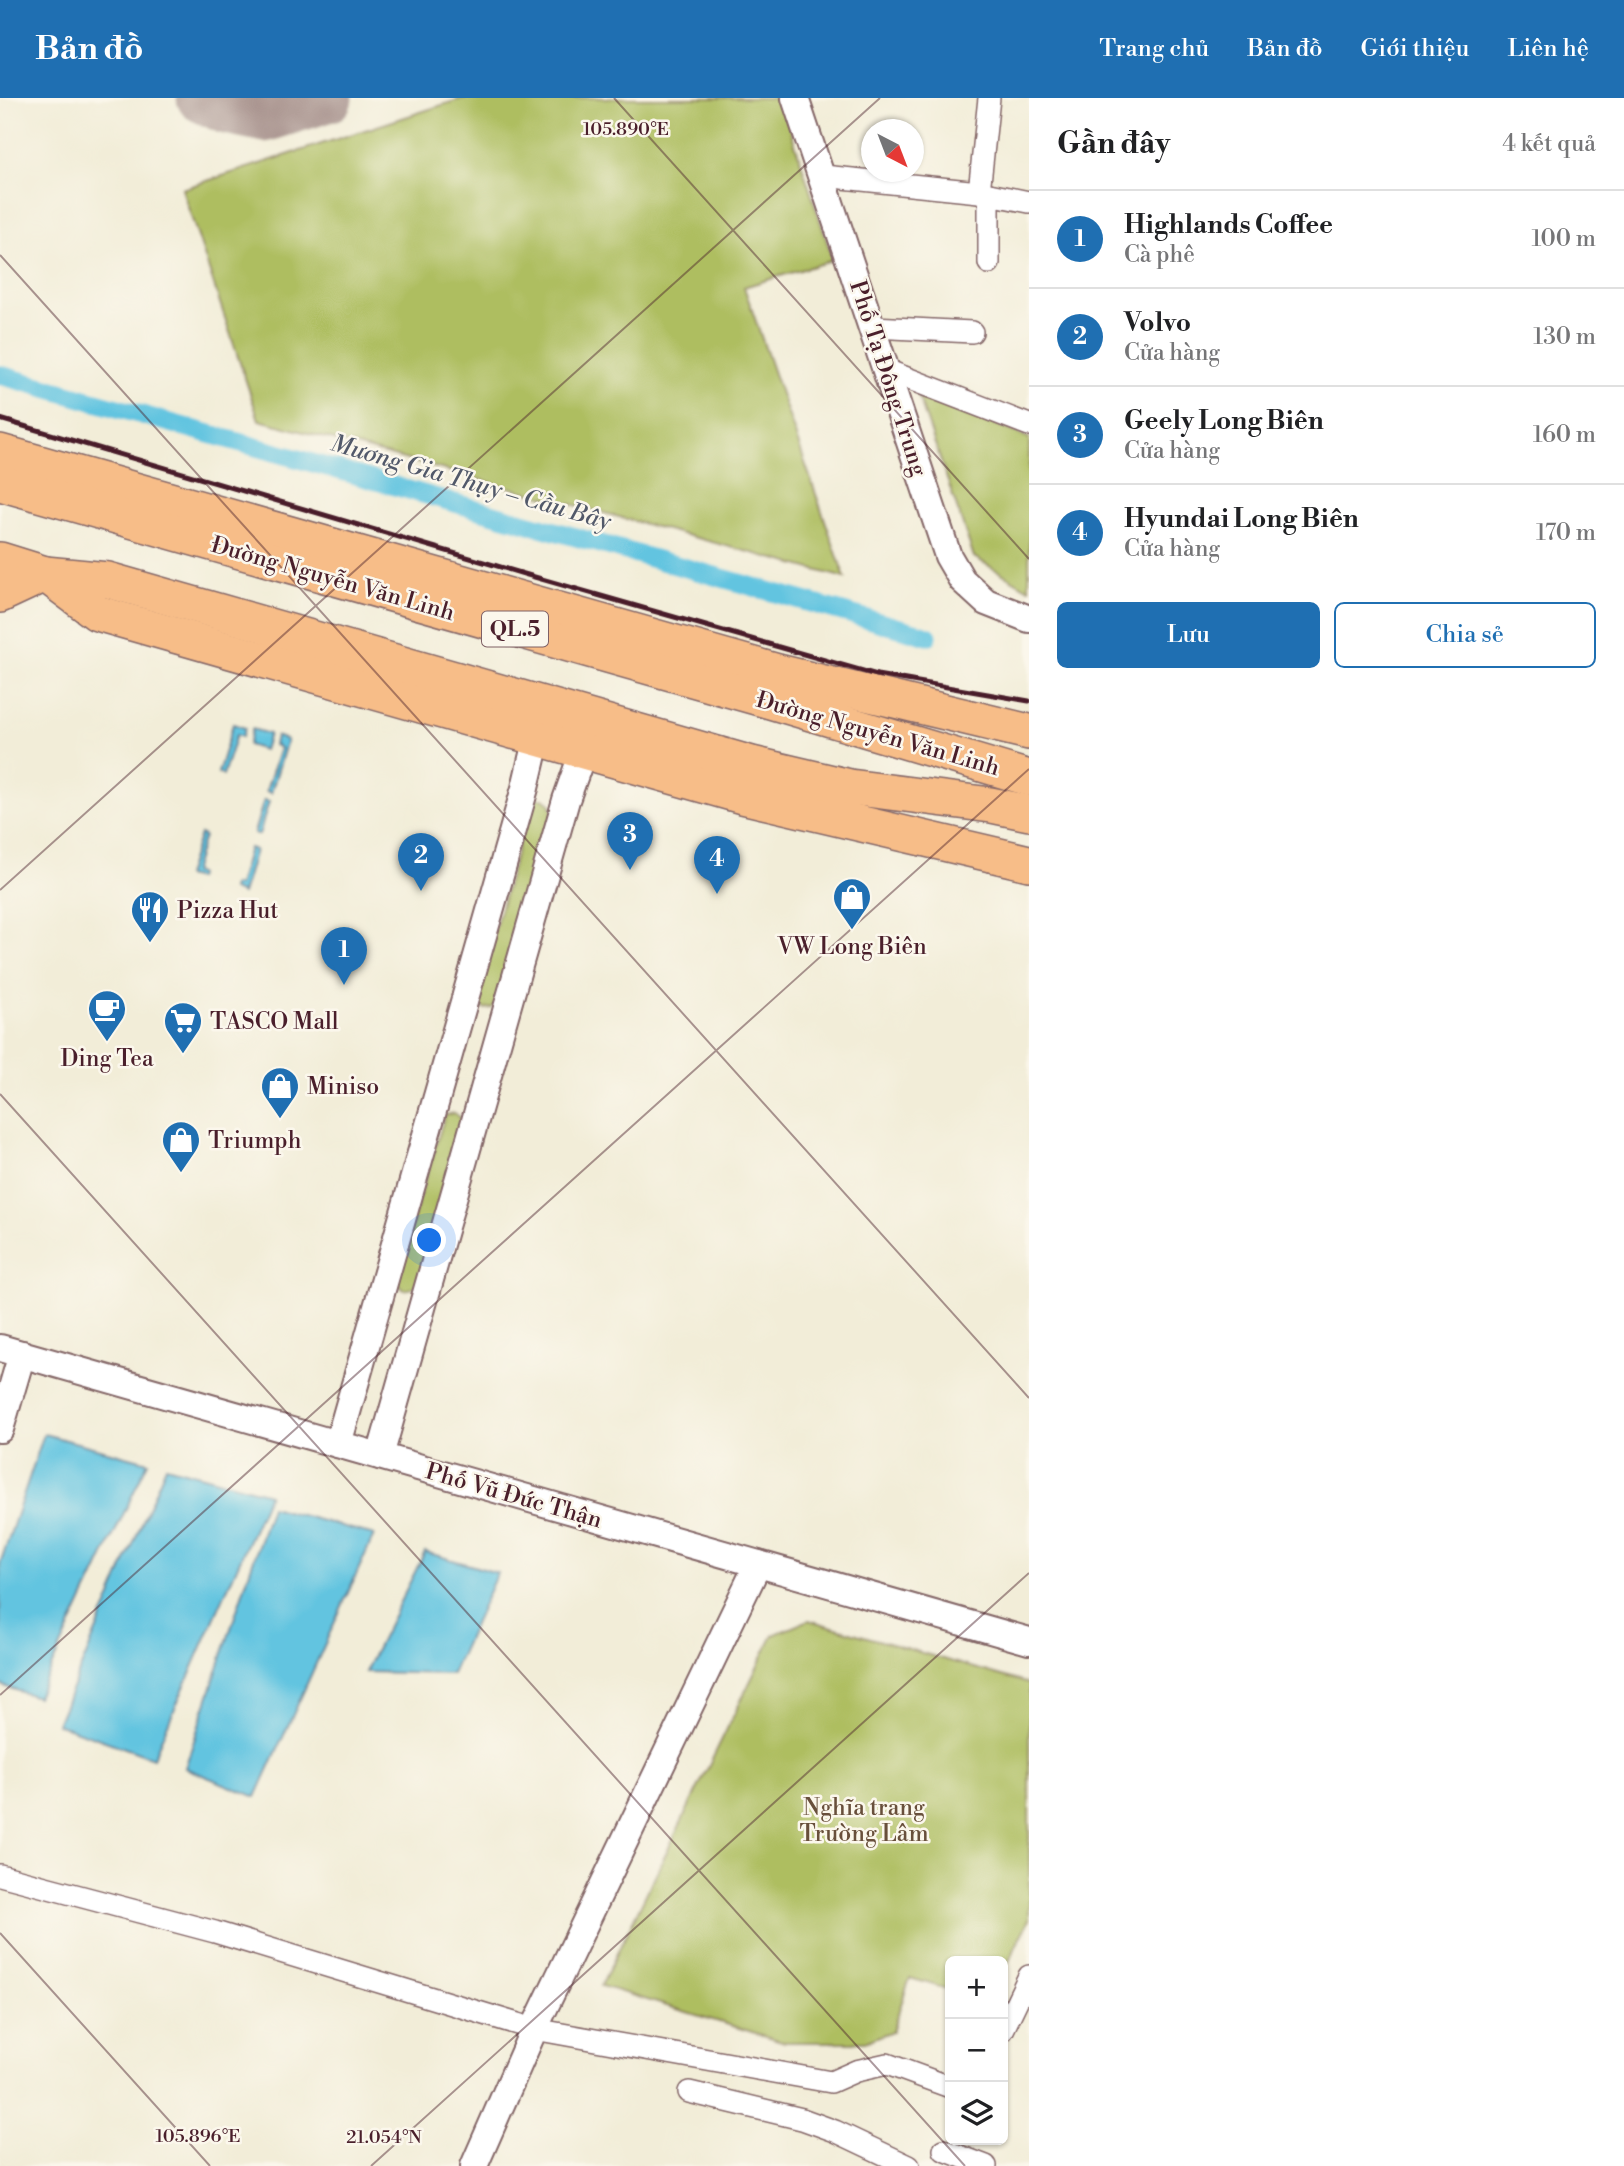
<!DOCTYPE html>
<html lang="vi">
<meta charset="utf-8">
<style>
body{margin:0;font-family:"Libre Bodoni",serif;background:#f6f6f6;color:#202124}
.controls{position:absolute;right:21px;bottom:21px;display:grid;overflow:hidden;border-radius:10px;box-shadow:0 2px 5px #0004}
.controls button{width:63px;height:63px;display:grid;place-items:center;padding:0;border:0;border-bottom:2px solid #e0e0e0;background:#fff;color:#202124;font:35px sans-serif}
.compass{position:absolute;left:861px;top:21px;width:63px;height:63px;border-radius:50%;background:#fff;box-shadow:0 2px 5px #0004;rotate:138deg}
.you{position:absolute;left:430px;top:1143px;width:24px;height:24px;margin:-18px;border:5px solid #fff;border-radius:50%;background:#1a73e8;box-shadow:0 0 0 10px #1a73e833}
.badge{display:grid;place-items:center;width:46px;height:46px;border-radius:50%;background:#1f6fb2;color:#fff;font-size:23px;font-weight:700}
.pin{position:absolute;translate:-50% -58px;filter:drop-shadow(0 2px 4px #0008)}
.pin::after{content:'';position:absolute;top:37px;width:24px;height:21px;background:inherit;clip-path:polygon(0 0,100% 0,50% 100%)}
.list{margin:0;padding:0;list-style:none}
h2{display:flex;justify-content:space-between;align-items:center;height:91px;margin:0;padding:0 28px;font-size:30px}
h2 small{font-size:23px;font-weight:400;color:#757577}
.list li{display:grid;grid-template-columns:46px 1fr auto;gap:21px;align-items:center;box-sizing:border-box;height:98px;padding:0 28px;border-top:2px solid #e0e0e0}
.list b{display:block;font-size:26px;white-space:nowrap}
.list p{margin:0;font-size:23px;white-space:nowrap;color:#757577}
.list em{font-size:23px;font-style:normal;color:#757577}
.actions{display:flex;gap:14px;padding:21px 28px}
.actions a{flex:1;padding:16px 0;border:2px solid #1f6fb2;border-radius:10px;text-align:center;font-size:24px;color:#1f6fb2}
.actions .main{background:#1f6fb2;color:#fff}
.icon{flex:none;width:38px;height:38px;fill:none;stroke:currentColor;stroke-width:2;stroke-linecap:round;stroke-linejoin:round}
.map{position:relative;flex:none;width:1029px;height:2068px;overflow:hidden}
header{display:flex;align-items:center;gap:42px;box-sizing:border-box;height:98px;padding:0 35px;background:#1f6fb2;color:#fff}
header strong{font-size:33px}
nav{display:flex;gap:38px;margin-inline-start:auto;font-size:24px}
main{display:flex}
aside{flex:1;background:#fff}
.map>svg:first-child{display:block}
</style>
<header>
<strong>Bản đồ</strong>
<nav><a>Trang chủ</a><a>Bản đồ</a><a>Giới thiệu</a><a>Liên hệ</a></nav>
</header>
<main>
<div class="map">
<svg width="1029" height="2068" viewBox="0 0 1029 2068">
<rect width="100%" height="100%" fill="#fbf7ec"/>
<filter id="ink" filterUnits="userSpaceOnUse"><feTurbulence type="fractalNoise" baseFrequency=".0143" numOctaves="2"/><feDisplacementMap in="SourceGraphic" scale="14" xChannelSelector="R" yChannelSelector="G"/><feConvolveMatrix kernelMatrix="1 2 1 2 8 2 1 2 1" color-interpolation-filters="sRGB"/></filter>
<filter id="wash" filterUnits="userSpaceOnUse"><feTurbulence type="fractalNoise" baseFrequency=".00686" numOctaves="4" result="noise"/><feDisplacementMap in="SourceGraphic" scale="28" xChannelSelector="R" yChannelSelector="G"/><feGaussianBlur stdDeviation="1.57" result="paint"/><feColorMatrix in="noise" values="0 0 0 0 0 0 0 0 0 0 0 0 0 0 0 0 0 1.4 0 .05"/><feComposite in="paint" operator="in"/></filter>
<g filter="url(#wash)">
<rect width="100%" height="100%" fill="#f2edd8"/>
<g fill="#aebe60" stroke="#7c6e46" stroke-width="2">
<path d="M464,0H780L833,162L744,189L845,480L259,322L182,91Z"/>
<path d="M917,294L1029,340V491L974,459Z"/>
<path d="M544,700L550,705L553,713L499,903L492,910L484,911L478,905L476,897L530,706L536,701Z"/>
<path d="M454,1015L462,1021V1032L419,1184L413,1190L404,1192L398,1186L396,1177L445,1017Z"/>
<path d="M809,1522L1029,1586V1821L1003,1876V1863H950V1892L910,1880L892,1933L865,1944H785L601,1888L773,1537Z"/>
</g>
<g fill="#62c4e0" stroke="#567286" stroke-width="2">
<path d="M233,626L245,630L242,639L236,637L223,677L218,675Z"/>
<path d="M252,631L269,636L264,652L248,647Z"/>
<path d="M276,638L287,642L271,695L266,693L280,650L274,647Z"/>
<path d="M264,702L269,703L259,737L254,735Z"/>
<path d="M200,736L204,738L193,774L198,776L197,781L186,778Z"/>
<path d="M249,750L255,752L242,796L232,792L233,787L238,788Z"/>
<path d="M44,1336L148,1364L37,1599L0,1587V1466Z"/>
<path d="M166,1368L269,1396L153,1660L57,1626Z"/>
<path d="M271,1409L374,1437L256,1699L185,1670Z"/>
<path d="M425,1454L497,1475L452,1576L365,1574Z"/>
</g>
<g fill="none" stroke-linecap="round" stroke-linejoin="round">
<path stroke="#62c4e0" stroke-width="19" d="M0,277L928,538"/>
<path stroke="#9e8682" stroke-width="49" d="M201,0L226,12L265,20L328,0"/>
</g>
</g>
<g filter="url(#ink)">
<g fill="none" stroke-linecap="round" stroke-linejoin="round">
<defs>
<g id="minor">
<path d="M823,78L979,94L1029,104"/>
<path d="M979,94L989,0"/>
<path d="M989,96V165"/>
<path d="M873,229L972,234"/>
<path d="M886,272L1029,327"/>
<path d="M0,1777L215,1834L534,1931L831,1984L856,1973L887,1966L950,1989"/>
<path d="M1003,1932L1029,1878"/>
<path d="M689,1994L802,2021L835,2033L909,2068"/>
<path d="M944,2052L986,2068"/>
</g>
<g id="tertiary">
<path d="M795,0L948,458L962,482L986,504L1029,521"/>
<path d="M0,1250L1029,1543"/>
<path d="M0,1331L22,1256"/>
<path d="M338,1346L525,690L541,622"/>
<path d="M380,1358L566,702L589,637"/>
<path d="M474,2068L534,1931L758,1466"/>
</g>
<g id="trunk">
<path d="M0,354L778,574L1029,634"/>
<path d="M0,385L770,603L1029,680"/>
<path d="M0,462L45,476L97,515L742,698L1029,765"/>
<path d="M0,497L45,476L108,482L752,666L850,689L991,707L1029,715"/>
</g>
</defs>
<use href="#minor" stroke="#856768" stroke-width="24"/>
<use href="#tertiary" stroke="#856768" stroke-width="30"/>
<use href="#trunk" stroke="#856768" stroke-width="38"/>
<use href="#minor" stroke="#fff" stroke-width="21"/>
<use href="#tertiary" stroke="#fff" stroke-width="26"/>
<use href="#trunk" stroke="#f7bd88" stroke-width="35"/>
<path stroke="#4a1f2b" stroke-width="5" d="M0,321L524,476L877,577L1029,603"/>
</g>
</g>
<path fill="none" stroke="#4a1f2b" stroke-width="2" stroke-opacity="0.45" d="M614,0L1029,461M0,157L1029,1300M0,792L880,0M0,996L965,2068M0,1597L1029,671M0,1835L210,2068M371,2068L1029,1475"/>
<defs>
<symbol id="shop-pin" viewBox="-11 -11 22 30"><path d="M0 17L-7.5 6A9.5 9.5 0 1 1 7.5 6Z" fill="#1f6fb2" stroke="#fbf7ec"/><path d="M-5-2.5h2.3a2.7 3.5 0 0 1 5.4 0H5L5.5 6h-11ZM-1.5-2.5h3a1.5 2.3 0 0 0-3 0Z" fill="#fff"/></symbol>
<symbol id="restaurant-pin" viewBox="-11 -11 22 30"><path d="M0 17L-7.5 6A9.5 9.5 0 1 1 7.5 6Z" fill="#1f6fb2" stroke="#fbf7ec"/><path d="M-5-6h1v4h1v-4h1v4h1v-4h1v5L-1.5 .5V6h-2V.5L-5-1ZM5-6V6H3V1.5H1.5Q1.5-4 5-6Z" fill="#fff"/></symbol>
<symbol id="cafe-pin" viewBox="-11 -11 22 30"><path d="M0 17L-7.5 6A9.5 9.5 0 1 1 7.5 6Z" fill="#1f6fb2" stroke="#fbf7ec"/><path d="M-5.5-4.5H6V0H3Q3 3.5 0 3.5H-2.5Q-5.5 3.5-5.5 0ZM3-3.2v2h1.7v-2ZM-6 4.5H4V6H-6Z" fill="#fff"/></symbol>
<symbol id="supermarket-pin" viewBox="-11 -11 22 30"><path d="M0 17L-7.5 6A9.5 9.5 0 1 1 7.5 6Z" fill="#1f6fb2" stroke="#fbf7ec"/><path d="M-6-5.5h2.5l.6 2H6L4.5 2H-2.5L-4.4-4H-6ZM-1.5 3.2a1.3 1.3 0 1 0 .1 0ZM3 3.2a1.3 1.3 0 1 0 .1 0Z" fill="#fff"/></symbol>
</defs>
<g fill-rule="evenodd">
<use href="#shop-pin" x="830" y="777" width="44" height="60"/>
<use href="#restaurant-pin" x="128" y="790" width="44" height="60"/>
<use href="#cafe-pin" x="85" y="889" width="44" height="60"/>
<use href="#supermarket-pin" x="161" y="901" width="44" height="60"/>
<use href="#shop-pin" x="258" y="966" width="44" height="60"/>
<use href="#shop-pin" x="159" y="1020" width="44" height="60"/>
</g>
<g text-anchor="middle" stroke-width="5" stroke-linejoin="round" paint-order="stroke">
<rect fill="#fbf7ec" stroke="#7f6065" stroke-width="2" x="482" y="513.5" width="66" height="35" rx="5"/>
<g font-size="21" font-weight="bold" fill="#4a1f2b">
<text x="515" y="538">QL.5</text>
</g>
<g font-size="23" fill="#4a1f2b" stroke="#fbf7ec">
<text transform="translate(889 280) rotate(72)" y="8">Phố Tạ Đông Trung</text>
<text transform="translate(333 480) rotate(16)" y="8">Đường Nguyễn Văn Linh</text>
<text transform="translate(878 635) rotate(16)" y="8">Đường Nguyễn Văn Linh</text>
<text transform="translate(514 1397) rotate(16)" y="8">Phố Vũ Đức Thận</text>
</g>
<g font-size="23" fill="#4a1f2b" stroke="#fbf7ec" text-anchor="start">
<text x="177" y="820">Pizza Hut</text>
<text x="852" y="856" text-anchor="middle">VW Long Biên</text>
<text x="210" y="931">TASCO Mall</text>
<text x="107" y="968" text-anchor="middle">Ding Tea</text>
<text x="307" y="996">Miniso</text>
<text x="208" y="1050">Triumph</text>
</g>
<g font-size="23" fill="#684f3b" stroke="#fbf7ec">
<text x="864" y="1717">Nghĩa trang<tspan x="864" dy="26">Trường Lâm</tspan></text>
</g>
<g font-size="24" font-style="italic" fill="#52596a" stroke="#fbf7ec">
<text transform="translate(471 384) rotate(16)" y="8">Mương Gia Thụy – Cầu Bây</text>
</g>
</g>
<g font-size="18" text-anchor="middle" fill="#4a1f2b" stroke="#fbf7ec" stroke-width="5" stroke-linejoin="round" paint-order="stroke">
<text x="626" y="37">105.890°E</text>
<text x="198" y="2044">105.896°E</text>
<text x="384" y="2045">21.054°N</text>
</g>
</svg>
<div class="controls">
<button>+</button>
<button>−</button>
<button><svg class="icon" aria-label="layers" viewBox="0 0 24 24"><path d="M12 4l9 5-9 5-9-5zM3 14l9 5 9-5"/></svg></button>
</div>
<svg class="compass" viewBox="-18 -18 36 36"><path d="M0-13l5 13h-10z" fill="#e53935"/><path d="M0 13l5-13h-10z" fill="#757577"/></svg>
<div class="you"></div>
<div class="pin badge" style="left:344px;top:887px">1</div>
<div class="pin badge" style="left:421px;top:793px">2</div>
<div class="pin badge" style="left:630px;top:772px">3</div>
<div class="pin badge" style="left:717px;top:796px">4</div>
</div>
<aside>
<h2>Gần đây<small>4 kết quả</small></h2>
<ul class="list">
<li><span class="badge">1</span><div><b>Highlands Coffee</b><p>Cà phê</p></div><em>100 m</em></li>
<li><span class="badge">2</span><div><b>Volvo</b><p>Cửa hàng</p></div><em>130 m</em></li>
<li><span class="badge">3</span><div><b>Geely Long Biên</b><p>Cửa hàng</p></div><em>160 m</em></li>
<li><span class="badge">4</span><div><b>Hyundai Long Biên</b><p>Cửa hàng</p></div><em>170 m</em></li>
</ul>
<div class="actions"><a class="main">Lưu</a><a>Chia sẻ</a></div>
</aside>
</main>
